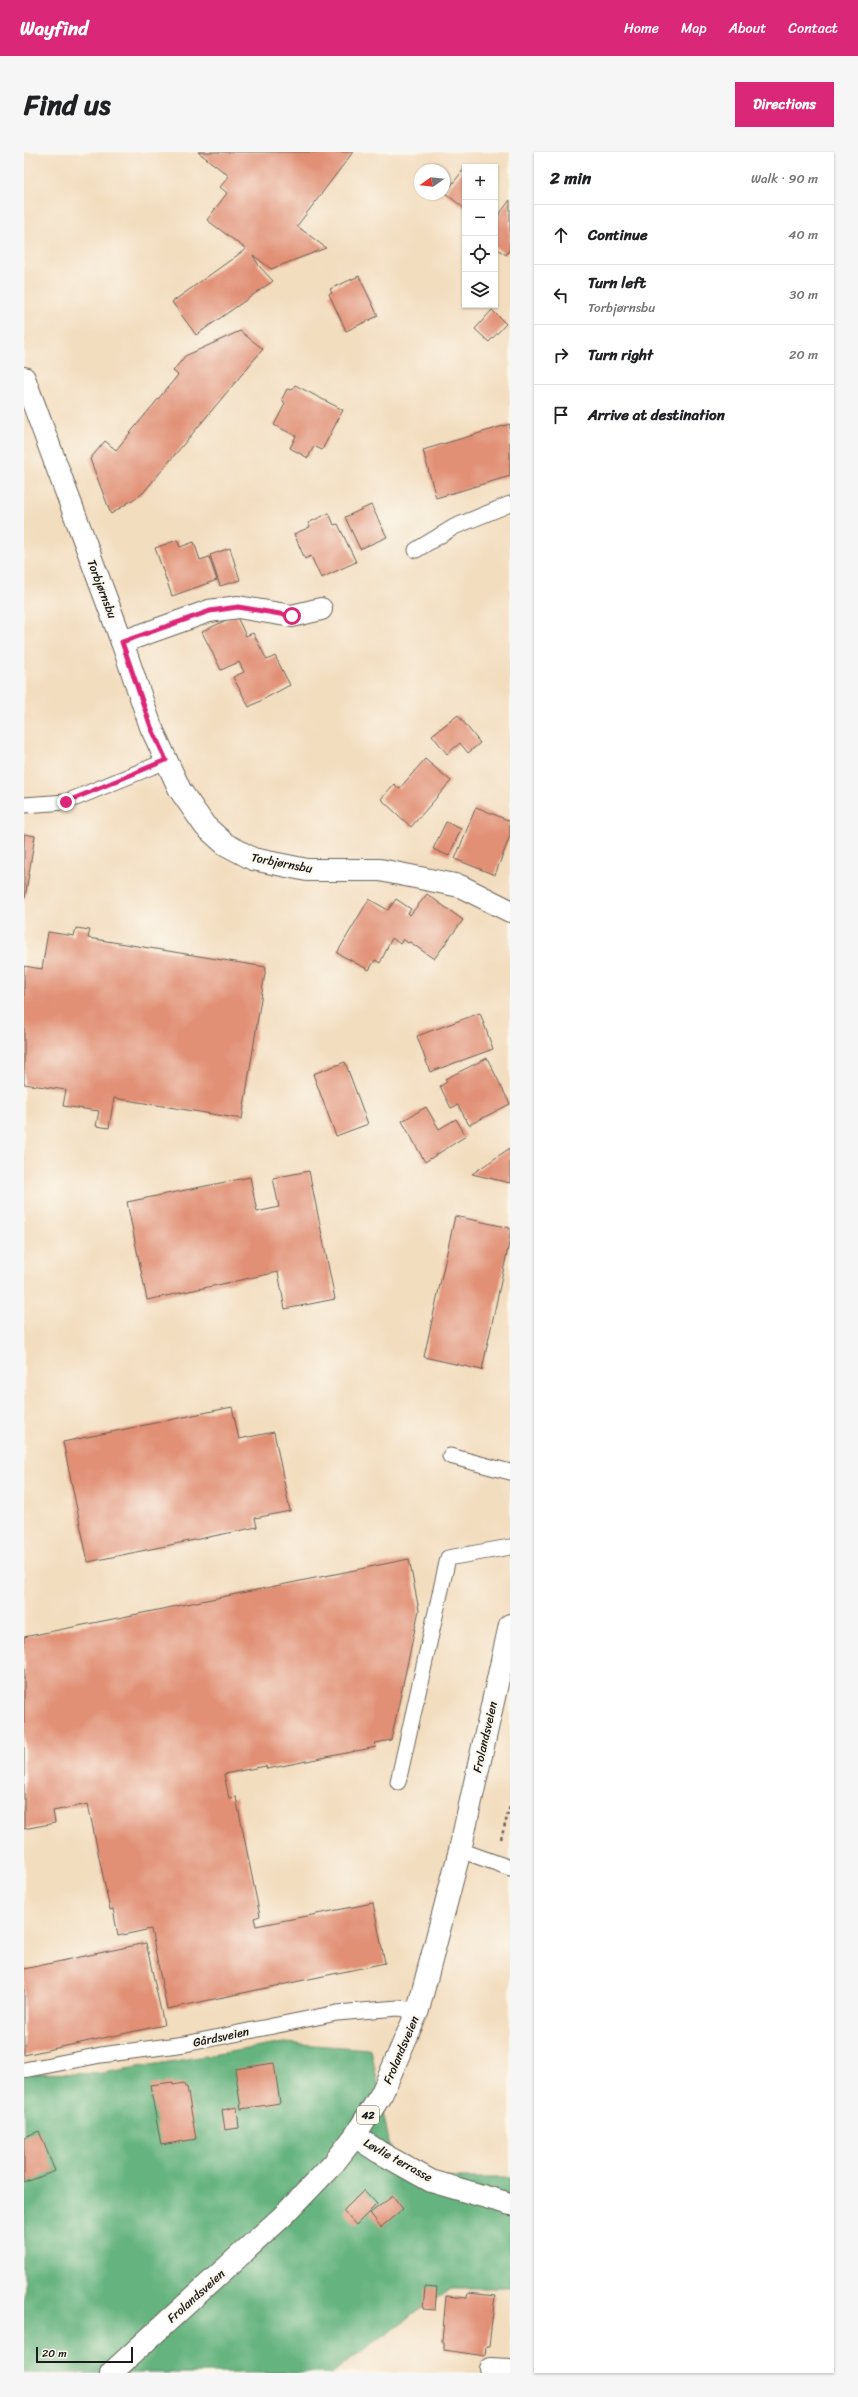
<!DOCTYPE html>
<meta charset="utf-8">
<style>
body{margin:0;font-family:Sriracha,sans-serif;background:#f6f6f6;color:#202124}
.controls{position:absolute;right:12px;top:12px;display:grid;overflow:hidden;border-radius:0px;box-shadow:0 1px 3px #0004}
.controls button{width:36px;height:36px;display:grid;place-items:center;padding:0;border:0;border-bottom:1px solid #e0e0e0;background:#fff;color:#202124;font:20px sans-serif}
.compass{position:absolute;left:390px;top:12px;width:36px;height:36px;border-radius:50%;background:#fff;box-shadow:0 1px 3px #0004;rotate:255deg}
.scale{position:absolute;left:12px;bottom:10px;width:97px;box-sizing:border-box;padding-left:4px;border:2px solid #1c1c1c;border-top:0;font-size:11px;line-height:14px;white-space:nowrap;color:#1c1c1c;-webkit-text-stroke:3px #fbf7ec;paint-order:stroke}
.stop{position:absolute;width:12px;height:12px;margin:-9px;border:3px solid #db2777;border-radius:50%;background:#fff}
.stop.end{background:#db2777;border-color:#fff;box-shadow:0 1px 4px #0008}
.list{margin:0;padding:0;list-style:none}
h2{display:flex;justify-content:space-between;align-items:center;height:52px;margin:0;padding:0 16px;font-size:17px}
h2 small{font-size:13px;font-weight:400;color:#757577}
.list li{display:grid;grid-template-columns:26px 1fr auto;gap:12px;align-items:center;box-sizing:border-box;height:60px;padding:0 16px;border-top:1px solid #e0e0e0}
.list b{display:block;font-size:15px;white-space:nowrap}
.list p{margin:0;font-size:13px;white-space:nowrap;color:#757577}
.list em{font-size:13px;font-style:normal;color:#757577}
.icon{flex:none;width:22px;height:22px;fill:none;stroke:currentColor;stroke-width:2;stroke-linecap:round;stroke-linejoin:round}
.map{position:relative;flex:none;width:486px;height:2221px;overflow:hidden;border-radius:0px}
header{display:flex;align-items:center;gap:24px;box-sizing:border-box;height:56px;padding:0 20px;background:#db2777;color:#fff}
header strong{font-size:19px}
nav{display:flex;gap:22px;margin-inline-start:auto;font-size:14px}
.intro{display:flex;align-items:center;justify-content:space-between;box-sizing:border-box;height:96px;padding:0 24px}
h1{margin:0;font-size:28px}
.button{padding:10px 18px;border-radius:0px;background:#db2777;color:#fff;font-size:14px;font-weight:700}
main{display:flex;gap:24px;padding:0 24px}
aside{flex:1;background:#fff;border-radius:0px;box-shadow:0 1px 3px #0004}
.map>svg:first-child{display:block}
</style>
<header>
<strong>Wayfind</strong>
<nav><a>Home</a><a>Map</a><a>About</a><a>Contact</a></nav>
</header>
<div class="intro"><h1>Find us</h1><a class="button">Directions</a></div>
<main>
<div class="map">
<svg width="486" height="2221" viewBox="0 0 486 2221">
<rect width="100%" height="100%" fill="#fbf7ec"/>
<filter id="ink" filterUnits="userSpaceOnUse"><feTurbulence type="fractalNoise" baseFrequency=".025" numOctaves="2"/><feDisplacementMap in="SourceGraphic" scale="8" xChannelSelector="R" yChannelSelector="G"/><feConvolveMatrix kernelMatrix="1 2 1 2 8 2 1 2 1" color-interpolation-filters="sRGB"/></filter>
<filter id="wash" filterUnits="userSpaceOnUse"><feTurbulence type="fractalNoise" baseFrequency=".012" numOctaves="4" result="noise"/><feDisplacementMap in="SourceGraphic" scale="16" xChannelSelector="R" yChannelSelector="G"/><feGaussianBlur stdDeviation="0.9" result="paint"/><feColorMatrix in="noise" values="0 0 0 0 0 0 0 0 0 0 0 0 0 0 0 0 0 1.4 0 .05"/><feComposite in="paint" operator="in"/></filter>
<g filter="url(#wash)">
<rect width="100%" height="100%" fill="#f3ddbf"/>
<path fill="#65b37e" stroke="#40684d" d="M260,1891L347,1897L372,2026H486V2136H427L307,2221H0V1921L72,1922Z"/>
<g id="blocks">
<g fill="#e18f75">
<path d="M174,0H329L273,74L302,96L247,117L229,103L235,114L249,129L172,183L148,150L222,97L183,68L203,41L196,35L205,24Z"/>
<path d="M441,16V57L421,41Z"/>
<path d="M486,48V97L482,103L471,95V68Z"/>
<path d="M335,124L354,164L322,179L305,142L308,141L306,137Z"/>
<path d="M468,158L482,172L465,190L451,177Z"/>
<path d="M216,179L239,197L119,341L87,362L66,307L81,289L92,298L154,223L149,219L161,204Z"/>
<path d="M271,233L319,258L298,298L290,294L284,306L266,296L272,284L250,273L261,252L258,247L263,237L268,238Z"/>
<path d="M486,272V324L412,346L399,298Z"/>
<path d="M347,353L363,385L336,397L321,365Z"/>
<path d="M305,361L310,373L314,372L332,410L297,426L287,404L281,407L270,382L286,375L284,371Z"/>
<path d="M153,388L156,395L170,390L176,408L185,405L193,428L148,444L131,396Z"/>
<path d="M206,396L216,428L196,434L186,403Z"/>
<path d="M212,463L222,484L229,481L243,508L251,504L266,533L225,555L209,525L220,520L215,510L197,518L178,480Z"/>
<path d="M434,563L456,591L444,601L436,591L423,602L408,583Z"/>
<path d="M401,607L427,629L387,675L357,647L370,632L375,637Z"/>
<path d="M452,655L486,669V684L471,723L431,707Z"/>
<path d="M422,670L437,677L425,704L409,697Z"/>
<path d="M0,682L11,684L1,746H0Z"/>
<path d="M403,742L439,768L410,807L386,790L384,791L379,787L376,792L368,786L356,811L351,808L345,818L313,801L345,747L364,758L372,747L387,757L384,761L386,763Z"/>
<path d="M52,776L66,778L64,786L242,815L218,967L90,946L85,976L72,974L75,959L39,954L42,938L0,932V814L18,817L24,780L50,784Z"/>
<path d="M456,861L469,897L406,920L393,884Z"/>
<path d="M463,906L486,952L445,973L434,953L427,956L416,934L423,930L421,927Z"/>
<path d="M321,910L344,972L312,984L289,922Z"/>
<path d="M402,955L415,977L432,967L442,984L401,1010L378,969Z"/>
<path d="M486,996V1031L448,1022Z"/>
<path d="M285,1019L311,1147L261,1157L254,1120L123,1148L103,1050L226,1025L233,1060L255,1055L249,1026Z"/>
<path d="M431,1064L486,1076V1087L458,1218L400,1205Z"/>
<path d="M208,1255L215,1287L250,1280L266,1359L231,1366L233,1375L64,1410L39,1290Z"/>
<path d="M385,1407L395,1458L367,1588L351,1591L352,1595L243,1617L242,1614L200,1622L205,1646L212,1645L236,1764L230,1766L232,1774L349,1751L361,1811L143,1857L127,1777L94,1784L89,1757L86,1758L64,1652L29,1659L31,1671L0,1677V1485Z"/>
<path d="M122,1791L140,1873L0,1903V1817Z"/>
<path d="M250,1911L256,1951L217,1957L211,1917Z"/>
<path d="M149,1930V1933L160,1931L161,1935H163L172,1987L137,1993L126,1933Z"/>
<path d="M213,1955L215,1976L201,1978L198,1958Z"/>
<path d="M15,1979L31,2019L0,2031V1985Z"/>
<path d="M340,2038L353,2052L332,2073L319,2059Z"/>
<path d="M369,2044L379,2057L357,2075L346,2061Z"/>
<path d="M401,2135L413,2136L411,2158L399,2157Z"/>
<path d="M444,2141L471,2144L465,2194H462L461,2204L420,2198V2190L418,2189L422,2144L443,2146Z"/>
</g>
</g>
</g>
<g filter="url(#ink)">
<use href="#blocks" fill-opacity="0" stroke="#676055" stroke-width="1"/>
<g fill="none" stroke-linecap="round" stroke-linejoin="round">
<defs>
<g id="service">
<path d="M392,398L430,375L486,352"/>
<path d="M0,653L42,650L142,609"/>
<path d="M426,1304L486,1320"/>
<path d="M374,1630L424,1406L486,1395"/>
<path d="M436,1698L486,1716"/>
<path d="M0,1918L77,1903L161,1892L313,1861L374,1856L394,1858"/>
</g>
<g id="minor">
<path d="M0,226L98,490L127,575L156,638L181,674L201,692L229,707L283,718H356L436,734L486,759"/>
<path d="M98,490L185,459L214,455L268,464L297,457"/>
<path d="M331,1984L355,2000L407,2029L486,2052"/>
<path d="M467,2217L486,2218"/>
</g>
<path id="primary" d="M87,2221L260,2063L310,2011L331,1984L358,1941L394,1858L436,1698L486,1473"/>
</defs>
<use href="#service" stroke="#676055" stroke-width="17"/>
<use href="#minor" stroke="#676055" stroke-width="24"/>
<use href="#primary" stroke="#676055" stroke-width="24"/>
<path stroke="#676055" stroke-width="2.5" stroke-dasharray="3 3" stroke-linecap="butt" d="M477,1687L486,1654"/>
<use href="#service" stroke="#fff" stroke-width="15"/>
<use href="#minor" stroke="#fff" stroke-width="22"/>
<use href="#primary" stroke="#fff" stroke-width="22"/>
</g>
</g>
<g fill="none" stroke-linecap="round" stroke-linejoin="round" filter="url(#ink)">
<path stroke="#db2777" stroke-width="5" d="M42,650L142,608L127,575L98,490L186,459L214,455L268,464"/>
</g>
<g text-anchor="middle" stroke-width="4" stroke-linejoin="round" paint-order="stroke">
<rect fill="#fbf7ec" stroke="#5f5e5a" stroke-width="1" x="333" y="1954" width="22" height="18" rx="3"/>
<g font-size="11" font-weight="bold" fill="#1c1c1c">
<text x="344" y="1967">42</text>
</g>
<g font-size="12" fill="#1c1c1c" stroke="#fbf7ec">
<text transform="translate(78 437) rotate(69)" y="4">Torbjørnsbu</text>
<text transform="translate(258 711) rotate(11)" y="4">Torbjørnsbu</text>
<text transform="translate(461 1585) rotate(-77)" y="4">Frolandsveien</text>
<text transform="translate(197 1885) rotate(-12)" y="4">Gårdsveien</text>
<text transform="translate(377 1898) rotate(-67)" y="4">Frolandsveien</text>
<text transform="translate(374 2008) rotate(29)" y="4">Løvlie terrasse</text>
<text transform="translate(172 2144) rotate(-42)" y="4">Frolandsveien</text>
</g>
</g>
</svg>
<div class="controls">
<button>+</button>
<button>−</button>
<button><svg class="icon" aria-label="locate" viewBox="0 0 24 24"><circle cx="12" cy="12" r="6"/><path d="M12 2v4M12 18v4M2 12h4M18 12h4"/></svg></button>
<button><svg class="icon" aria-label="layers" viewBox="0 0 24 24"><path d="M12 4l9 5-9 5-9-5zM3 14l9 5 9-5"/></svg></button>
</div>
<svg class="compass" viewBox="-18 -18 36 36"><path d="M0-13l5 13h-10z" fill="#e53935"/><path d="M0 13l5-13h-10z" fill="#757577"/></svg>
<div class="scale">20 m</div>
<div class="stop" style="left:268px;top:464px"></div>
<div class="stop end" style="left:42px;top:650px"></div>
</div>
<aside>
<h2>2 min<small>Walk · 90 m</small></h2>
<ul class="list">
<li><svg class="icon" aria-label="ahead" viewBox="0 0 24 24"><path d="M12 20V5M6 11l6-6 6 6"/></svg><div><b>Continue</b></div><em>40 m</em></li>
<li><svg class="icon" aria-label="left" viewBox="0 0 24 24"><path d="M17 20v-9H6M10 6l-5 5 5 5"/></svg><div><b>Turn left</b><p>Torbjørnsbu</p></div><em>30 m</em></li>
<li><svg class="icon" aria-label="right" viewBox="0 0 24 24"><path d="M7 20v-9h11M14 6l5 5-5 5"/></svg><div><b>Turn right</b></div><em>20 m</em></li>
<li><svg class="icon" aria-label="arrive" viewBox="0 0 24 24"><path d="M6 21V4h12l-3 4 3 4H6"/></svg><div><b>Arrive at destination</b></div></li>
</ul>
</aside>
</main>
